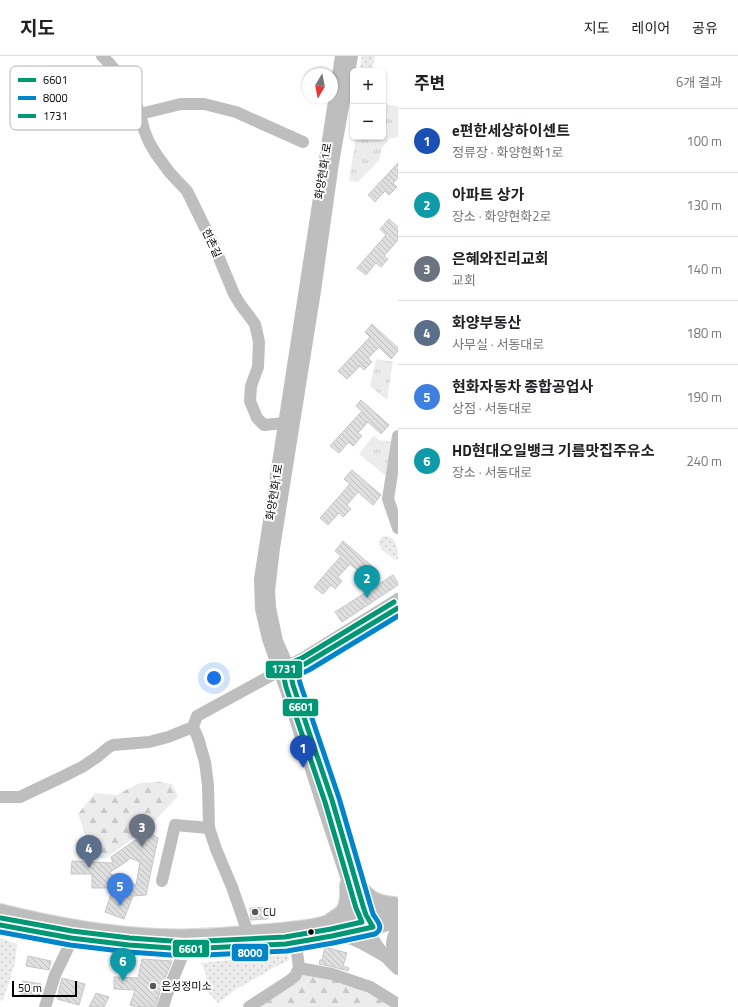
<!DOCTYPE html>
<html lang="ko">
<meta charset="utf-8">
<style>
body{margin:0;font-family:"Titillium Web","Noto Sans KR",sans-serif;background:#f6f6f6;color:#202124}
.controls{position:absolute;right:12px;top:12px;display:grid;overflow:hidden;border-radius:6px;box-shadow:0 1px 3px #0004}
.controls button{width:36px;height:36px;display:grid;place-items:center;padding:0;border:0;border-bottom:1px solid #e0e0e0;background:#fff;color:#202124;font:20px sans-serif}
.compass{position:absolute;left:302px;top:12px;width:36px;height:36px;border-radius:50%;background:#fff;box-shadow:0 1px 3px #0004;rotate:190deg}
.scale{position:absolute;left:12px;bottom:10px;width:65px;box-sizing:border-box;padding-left:4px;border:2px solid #000;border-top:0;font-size:11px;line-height:14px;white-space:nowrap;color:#000;-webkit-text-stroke:3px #fff;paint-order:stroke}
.you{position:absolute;left:214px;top:622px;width:14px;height:14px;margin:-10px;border:3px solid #fff;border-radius:50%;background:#1a73e8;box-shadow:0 0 0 6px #1a73e833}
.badge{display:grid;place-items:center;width:26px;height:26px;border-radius:50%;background:#595959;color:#fff;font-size:13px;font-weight:700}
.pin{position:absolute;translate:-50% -33px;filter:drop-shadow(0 1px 2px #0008)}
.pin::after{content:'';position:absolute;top:21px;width:14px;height:12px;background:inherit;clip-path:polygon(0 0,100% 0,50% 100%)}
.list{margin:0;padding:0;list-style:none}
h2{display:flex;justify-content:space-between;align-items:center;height:52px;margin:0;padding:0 16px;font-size:17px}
h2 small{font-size:13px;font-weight:400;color:#757577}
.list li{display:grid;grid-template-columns:26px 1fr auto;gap:12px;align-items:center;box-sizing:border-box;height:64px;padding:0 16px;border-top:1px solid #e0e0e0}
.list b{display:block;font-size:15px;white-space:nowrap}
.list p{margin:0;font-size:13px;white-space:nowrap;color:#757577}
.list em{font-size:13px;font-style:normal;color:#757577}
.map{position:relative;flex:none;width:398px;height:951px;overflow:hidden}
header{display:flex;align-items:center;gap:24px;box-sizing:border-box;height:56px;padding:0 20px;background:#fff;border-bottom:1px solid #e0e0e0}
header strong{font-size:19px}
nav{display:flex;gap:22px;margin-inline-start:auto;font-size:14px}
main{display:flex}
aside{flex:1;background:#fff}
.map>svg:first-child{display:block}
</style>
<header>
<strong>지도</strong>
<nav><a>지도</a><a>레이어</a><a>공유</a></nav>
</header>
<main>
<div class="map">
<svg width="398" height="951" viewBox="0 0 398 951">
<defs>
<pattern id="grass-dots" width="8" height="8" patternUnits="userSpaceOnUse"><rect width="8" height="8" fill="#ececec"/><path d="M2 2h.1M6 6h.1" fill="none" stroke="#c9c9c9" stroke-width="1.8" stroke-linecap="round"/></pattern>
<pattern id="forest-firs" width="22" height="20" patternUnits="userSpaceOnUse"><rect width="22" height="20" fill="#ececec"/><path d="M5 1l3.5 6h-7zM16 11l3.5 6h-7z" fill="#c9c9c9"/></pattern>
<pattern id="park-tufts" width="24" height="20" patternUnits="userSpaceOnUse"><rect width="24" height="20" fill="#ececec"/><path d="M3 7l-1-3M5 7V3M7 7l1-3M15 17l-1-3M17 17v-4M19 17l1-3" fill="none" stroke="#c9c9c9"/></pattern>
<pattern id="building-back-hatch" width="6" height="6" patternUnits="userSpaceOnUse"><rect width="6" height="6" fill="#dfdfdf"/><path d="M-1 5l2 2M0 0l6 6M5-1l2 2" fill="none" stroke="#bebebe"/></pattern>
</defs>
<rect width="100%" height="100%" fill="#fff"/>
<g fill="url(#grass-dots)">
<path d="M362,0H375L372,15H359Z"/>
<path d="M383,480C397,480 398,492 398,503L396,504C389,500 371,489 383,480Z"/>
<path d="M0,882L17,888L15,907L3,944L0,945Z"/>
<path d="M288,898L289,904L275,911L235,934L218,947L201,928L207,921L201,907Z"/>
</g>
<g fill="url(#forest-firs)">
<path d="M160,726L172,728L178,740L152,768L105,803L89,799L85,778L78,758L95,737L116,739L140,727Z"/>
<path d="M302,917L337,923L395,951H259L292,931Z"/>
</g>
<g fill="url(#park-tufts)">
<path d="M383,48L398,50V81L389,83L382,92L379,104L358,126L349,125L356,81H383Z"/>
<path d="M376,303L393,306L387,344L370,330Z"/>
<path d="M374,379L379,384L391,386L386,420L359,398Z"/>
</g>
<g fill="url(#building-back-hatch)" stroke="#c7c7c7" fill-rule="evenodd">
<path d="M398,107V122L393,127L397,131L389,139L385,135L375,146L368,139Z"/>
<path d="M389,163L398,171V184L384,200L388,203L381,211L376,207L366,219L357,212L386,179L380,173Z"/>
<path d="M372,268L398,292V295L391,303L379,291L368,302L372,306L364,314L360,310L347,323L338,315L370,281L365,276Z"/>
<path d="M361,344L389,369L381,378L368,366L358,377L362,380L353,390L349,386L339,397L330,390L362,355L356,350Z"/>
<path d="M352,414L381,439L373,449L358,436L347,449L351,453L343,461L339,457L328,469L320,462L350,428L344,423Z"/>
<path d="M343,485L373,511L365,521L350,508L338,521L342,525L335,533L331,529L323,538L314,531L341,500L335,495Z"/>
<path d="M393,519L398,527V529L342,566L335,556Z"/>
<path d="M147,776L158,782L146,839L133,840L124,863L105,856L113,832H92V818H71L72,805L113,807L111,801ZM130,802L140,806L136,829L109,817L126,806Z"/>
<path d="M268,851V863L251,864L250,852Z"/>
<path d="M325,891L347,897L343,910L349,912L348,915L334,911L319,908L320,904H322Z"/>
<path d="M28,900L51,905L49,914L26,910Z"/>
<path d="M142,903L172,905L160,935L156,951H137L130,949L135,934L114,933V921L138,922Z"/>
<path d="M62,922L85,928L79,949L57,943Z"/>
<path d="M23,925L41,928L39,941L20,938Z"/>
<path d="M96,937L109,941L104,951H89Z"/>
</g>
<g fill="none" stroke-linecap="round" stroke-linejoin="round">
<defs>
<g id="major">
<path d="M357,829C370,844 375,847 394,849"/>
<path d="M0,856C52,869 105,879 159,881C188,882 217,881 246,878C267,876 287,875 307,872C320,870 332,866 345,863C363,859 381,855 398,850"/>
<path d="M331,865C335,862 341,859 344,855C349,848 348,837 348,829"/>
<path d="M0,869L57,880"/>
<path d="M144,891L185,893L286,888L367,873L398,863"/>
</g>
</defs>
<use href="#major" stroke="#dbdbdb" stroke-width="18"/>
<g stroke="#bebebe" stroke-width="12">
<path d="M102,0L110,8L128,30L140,58L144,74L149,86L156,98L170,117L187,135L214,190L234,238L240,248L255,268L259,286L258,311L251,330L250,345L257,362L264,369L284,367"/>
<path d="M341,0L260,523L261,553L268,583L286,634L322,748L359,860C369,878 382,900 398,913"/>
<path d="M352,0L333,107L315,235L274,492L269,535L270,551L277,585L288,610L293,629L332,744L357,828"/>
<path d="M140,58L181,48H204L236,56L303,86"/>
<path d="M398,380L388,443L398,472"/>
<path d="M0,741H20L64,720L82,711L97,701L109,691L113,689L149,686L168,681L193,671"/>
<path d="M162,825L175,769L209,772"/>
<path d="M398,871C389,886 391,892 398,907"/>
<path d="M247,878L246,871L232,831L216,793L209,772L208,729L205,706L198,682L193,671L197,660L303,602L398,543"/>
<path d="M337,880C354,881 370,892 384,900"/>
<path d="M299,912L332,918L370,931L398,948"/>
<path d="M45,951L55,919L69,890L71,882"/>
<path d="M163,951L167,938L185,893"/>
<path d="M249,951L289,925L295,920L299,912L296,887"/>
</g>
<use href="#major" stroke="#bebebe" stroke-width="16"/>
<defs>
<path id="bus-1" d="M0,869L71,882L129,889L185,893L286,888L332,880L373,871L366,859L363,850L332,744L293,629L290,615L305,608L398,552"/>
<path id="bus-2" d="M0,876L70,889L129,896L185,900L287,895L333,887L375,878C385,872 377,865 373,858C372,855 371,851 370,848L339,742L300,627L298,619L309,614L398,560"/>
<path id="bus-3" d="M1,862L72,875L130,882L185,886L285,881L331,873L362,866L356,852L325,746L286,631C281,609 281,611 302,602L394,546"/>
</defs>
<use href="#bus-1" stroke="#fff" stroke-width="8"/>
<use href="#bus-2" stroke="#fff" stroke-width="8"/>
<use href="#bus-3" stroke="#fff" stroke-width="8"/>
<use href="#bus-1" stroke="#009775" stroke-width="5"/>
<use href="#bus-2" stroke="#0085ca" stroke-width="5"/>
<use href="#bus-3" stroke="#009775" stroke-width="5"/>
</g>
<g fill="#595959" stroke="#fff" stroke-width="1.5">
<circle cx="255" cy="856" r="4"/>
<circle cx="153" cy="930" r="4"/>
</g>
<circle fill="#000" stroke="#fff" stroke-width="1.5" cx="311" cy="876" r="3.5"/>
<g text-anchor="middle" stroke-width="4" stroke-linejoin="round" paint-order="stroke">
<g font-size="11" fill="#000" stroke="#fff">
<text transform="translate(323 115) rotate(-81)" y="4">화양현화1로</text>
<text transform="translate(212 187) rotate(65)" y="4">한촌길</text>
<text transform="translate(274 436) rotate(-81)" y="4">화양현화1로</text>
</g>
<g font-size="11" fill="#000" stroke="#fff" text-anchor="start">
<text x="263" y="860">CU</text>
<text x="161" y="934">은성정미소</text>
</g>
</g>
<rect x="10" y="10" width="132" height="64" rx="6" fill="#fff" stroke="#b2b2b2" stroke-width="1"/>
<rect x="18" y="22" width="18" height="4" fill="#009775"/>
<rect x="18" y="40" width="18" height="4" fill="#0085ca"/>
<rect x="18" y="58" width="18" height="4" fill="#009775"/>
<g font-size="11" fill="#000">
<text x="43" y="28">6601</text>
<text x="43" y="46">8000</text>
<text x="43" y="64">1731</text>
</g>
<g stroke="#fff" stroke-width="1.5">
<rect x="265" y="604" width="38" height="19" rx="4" fill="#009775"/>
<rect x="282" y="642" width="37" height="19" rx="4" fill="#009775"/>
<rect x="172" y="883" width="38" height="19" rx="4" fill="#009775"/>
<rect x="231" y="887" width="38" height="19" rx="4" fill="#0085ca"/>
</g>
<g font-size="11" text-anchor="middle" font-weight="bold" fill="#fff">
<text x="284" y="617">1731</text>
<text x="301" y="655">6601</text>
<text x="191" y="897">6601</text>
<text x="250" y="901">8000</text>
</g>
</svg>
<div class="controls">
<button>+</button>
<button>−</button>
</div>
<svg class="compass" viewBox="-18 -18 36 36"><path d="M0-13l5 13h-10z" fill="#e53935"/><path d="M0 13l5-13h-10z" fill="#757577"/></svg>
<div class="scale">50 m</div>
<div class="you"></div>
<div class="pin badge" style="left:303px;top:712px;background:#1a4fb4">1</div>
<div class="pin badge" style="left:367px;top:542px;background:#0f9aa8">2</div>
<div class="pin badge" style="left:142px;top:791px;background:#6b7280">3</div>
<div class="pin badge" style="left:89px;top:812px;background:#5c6f8a">4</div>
<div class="pin badge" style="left:120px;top:850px;background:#3f7fe0">5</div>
<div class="pin badge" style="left:123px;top:925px;background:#0f9aa8">6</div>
</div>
<aside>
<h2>주변<small>6개 결과</small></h2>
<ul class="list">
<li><span class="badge" style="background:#1a4fb4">1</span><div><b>e편한세상하이센트</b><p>정류장 · 화양현화1로</p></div><em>100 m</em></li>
<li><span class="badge" style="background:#0f9aa8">2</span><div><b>아파트 상가</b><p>장소 · 화양현화2로</p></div><em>130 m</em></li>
<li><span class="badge" style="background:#6b7280">3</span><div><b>은혜와진리교회</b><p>교회</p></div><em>140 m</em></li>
<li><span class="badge" style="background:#5c6f8a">4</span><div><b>화양부동산</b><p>사무실 · 서동대로</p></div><em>180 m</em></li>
<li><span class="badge" style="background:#3f7fe0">5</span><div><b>현화자동차 종합공업사</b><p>상점 · 서동대로</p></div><em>190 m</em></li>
<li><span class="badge" style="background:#0f9aa8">6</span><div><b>HD현대오일뱅크 기름맛집주유소</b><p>장소 · 서동대로</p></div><em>240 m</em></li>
</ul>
</aside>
</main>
